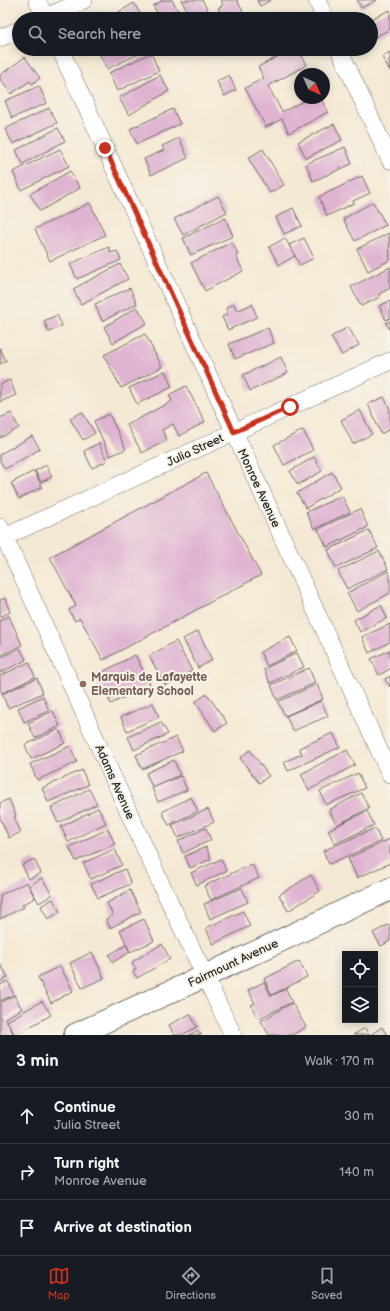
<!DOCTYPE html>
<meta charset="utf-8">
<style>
body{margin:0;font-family:"Balsamiq Sans",sans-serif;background:#20242c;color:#f1f3f6}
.controls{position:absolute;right:12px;bottom:12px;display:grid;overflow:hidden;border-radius:0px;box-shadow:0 2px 10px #0003}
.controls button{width:36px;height:36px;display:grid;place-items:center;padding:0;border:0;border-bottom:1px solid #363941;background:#171b24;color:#f1f3f6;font:20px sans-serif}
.compass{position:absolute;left:294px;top:68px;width:36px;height:36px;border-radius:50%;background:#171b24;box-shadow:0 2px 10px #0003;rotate:135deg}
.stop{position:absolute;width:12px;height:12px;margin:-9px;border:3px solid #c8321e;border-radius:50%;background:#fff}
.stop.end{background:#c8321e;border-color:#fff;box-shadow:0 1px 4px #0008}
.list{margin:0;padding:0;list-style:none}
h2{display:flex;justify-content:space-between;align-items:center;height:52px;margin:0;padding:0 16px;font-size:17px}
h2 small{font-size:13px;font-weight:400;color:#9ea1a6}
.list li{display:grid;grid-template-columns:26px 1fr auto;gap:12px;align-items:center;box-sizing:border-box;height:56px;padding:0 16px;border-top:1px solid #363941}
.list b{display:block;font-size:15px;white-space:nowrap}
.list p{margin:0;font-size:13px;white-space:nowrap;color:#9ea1a6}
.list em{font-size:13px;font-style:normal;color:#9ea1a6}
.icon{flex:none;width:22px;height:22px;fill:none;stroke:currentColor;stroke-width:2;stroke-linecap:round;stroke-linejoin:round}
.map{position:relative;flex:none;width:390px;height:1035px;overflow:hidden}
.search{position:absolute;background:#171b24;box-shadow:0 2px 10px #0003;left:12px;right:12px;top:12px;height:44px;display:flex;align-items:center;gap:10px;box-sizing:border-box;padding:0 14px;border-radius:22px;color:#9ea1a6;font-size:15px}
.sheet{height:220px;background:#171b24}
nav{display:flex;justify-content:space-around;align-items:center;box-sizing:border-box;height:56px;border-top:1px solid #363941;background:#171b24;font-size:11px;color:#9ea1a6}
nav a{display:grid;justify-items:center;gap:2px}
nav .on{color:#c8321e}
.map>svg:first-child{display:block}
</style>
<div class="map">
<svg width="390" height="1035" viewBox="0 0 390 1035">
<rect width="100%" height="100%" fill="#f7f3e8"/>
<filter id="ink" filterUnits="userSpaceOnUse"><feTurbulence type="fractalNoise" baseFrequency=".025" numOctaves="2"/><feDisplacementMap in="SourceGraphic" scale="8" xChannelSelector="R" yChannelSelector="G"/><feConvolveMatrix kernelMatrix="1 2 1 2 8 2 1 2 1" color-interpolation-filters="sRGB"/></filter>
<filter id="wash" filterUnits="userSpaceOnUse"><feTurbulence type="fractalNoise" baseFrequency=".012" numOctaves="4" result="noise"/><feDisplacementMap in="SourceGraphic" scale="16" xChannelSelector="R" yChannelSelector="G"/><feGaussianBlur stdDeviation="0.9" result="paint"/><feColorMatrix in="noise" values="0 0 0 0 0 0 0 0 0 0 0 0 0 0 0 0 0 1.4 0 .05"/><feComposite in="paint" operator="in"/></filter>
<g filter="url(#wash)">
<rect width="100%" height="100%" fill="#f4e9d4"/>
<g id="blocks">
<g fill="#dfb4d1">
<path d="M163,0H172L183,19H161L153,6Z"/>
<path d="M181,0H202L213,19H192Z"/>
<path d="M221,0H237L243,12L230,19H224L218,8L223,5Z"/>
<path d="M257,0H271L260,6Z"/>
<path d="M357,0H377L361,8Z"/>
<path d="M134,3L143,19H107Z"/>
<path d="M390,10V29L373,38L371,34V19Z"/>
<path d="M102,49H149L107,69L98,51Z"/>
<path d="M292,49H298L307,65L268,86L282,112L309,98H321L328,112L289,133L282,119L266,127L245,88L264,78L258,67Z"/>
<path d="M390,52V71L382,57Z"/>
<path d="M151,53L159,71L117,91L109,73Z"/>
<path d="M25,57L40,78L32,84L30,81L11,94L0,79V75Z"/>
<path d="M160,75L169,91L129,115L119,98Z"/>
<path d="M229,75L236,90L224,96L217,81Z"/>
<path d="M39,86L47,103L12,118L5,101Z"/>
<path d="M49,108L57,123L13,144L5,129Z"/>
<path d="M173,109L180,124L137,144L130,129Z"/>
<path d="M334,124L342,140L306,158L298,142Z"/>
<path d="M58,128L65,141L23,164L16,150Z"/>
<path d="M179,138L188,158L151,175L144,159L164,150L162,146Z"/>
<path d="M345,147L352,164L313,181L306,164Z"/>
<path d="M60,149L69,166L21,190L13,172Z"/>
<path d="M263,149L284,185L270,193L248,158Z"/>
<path d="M70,171L80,188L40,211L30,194Z"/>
<path d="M362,176L370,193L353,201L354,203L327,216L319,197Z"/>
<path d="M218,196L227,212L183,235L174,219Z"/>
<path d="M373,202L386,225L355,241L343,219Z"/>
<path d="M90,203L105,235L50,261L35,229Z"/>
<path d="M293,208L302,226L284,234L276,217Z"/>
<path d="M225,218L233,236L191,255L183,238Z"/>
<path d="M389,233L390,260L368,271L357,249Z"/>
<path d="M285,238L295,256L279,265L269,247Z"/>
<path d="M304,238L314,258L300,265L289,245Z"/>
<path d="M232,242L238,254L236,256L243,271L205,291L191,263Z"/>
<path d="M109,247L111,253L117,251L121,260L77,279L70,264Z"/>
<path d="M120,264L128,279L81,304L73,289Z"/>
<path d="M390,267V288L379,294L380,297L361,306L351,287Z"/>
<path d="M130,288L137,304L102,321L95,304Z"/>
<path d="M390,301V318L386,320L379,306Z"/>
<path d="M234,304L237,311L252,304L257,317L228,330L222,317L228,314L226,308Z"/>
<path d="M137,307L147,323L113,343L104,327Z"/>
<path d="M57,315L62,326L49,332L44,321Z"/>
<path d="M390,321V330L386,323Z"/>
<path d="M348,327L359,345L342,355L331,337Z"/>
<path d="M268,328L274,343L235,359L229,344Z"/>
<path d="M145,334L162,367L121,388L104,355Z"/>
<path d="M0,348L6,361L0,364Z"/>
<path d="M281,357L288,373L250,391L243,375Z"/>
<path d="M165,371L172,387L137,404L129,388Z"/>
<path d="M10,380L16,395L0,402V384Z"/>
<path d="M186,386L205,422L179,436L173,424L162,430L167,440L142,453L127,425L172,401L169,395Z"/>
<path d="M384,397L390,410V429L381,434L368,404Z"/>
<path d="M360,410L372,434L353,444L341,420Z"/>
<path d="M82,412L95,433L83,440L70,419Z"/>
<path d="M11,413L19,428L0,438V418Z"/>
<path d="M109,414L126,449L110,456L94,421Z"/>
<path d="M303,430L313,450L284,465L274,445Z"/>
<path d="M32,436L40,449L5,469L0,461V454Z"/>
<path d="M99,443L107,461L92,468L84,451Z"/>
<path d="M314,457L322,471L298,485L290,471Z"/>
<path d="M46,465L52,477L41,482L35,471Z"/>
<path d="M34,471L42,487L19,499L11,483Z"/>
<path d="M332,472L341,487L306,508L297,493Z"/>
<path d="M206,473L261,575L103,660L80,618L75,621L69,610L76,606L50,557Z"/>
<path d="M342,496L350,512L314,529L306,512Z"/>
<path d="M360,509L368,527L327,547L318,529Z"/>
<path d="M369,530L378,548L336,568L328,550Z"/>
<path d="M379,551L388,569L347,589L338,571Z"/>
<path d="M388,571L390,575V593L357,611L347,593Z"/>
<path d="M5,598L10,612L0,617V600Z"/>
<path d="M381,605L387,618L360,632L354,620Z"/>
<path d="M9,616L22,645L0,656V620Z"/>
<path d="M390,624V642L369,653L362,637Z"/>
<path d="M198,631L212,660L198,668L183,639Z"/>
<path d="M290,637L297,651L267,666L260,652Z"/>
<path d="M176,641L192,671L165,685L149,656Z"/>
<path d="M20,648L26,660L0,673V658Z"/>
<path d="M390,650V669L379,675L371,659Z"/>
<path d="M297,653L304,667L270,683L264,669Z"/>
<path d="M135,655L150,684L111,704L97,675Z"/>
<path d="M29,662L35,677L2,693L0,689V676Z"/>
<path d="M309,668L315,683L277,700L271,685Z"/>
<path d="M390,676V687L385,679Z"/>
<path d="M37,678L43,693L8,708L2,694Z"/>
<path d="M317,684L323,699L285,716L278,702Z"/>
<path d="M207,694L227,723L215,731L195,702Z"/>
<path d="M43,696L49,711L24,722L18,708Z"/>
<path d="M321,701L328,716L293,731L286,716Z"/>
<path d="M153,703L159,717L127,731L121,717Z"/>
<path d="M53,711L60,726L35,738L28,723Z"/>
<path d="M161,722L168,734L134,750L128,737Z"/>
<path d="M59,729L65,743L31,759L25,745Z"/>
<path d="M333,733L340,747L288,771L284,762L302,754L299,748Z"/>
<path d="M176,737L183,751L142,769L136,755Z"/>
<path d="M70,746L77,762L37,780L30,764Z"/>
<path d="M250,750L269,776L259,783L240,758Z"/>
<path d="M347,750L355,765L309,790L301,774Z"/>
<path d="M174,760L180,775L152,787L146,773Z"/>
<path d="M82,770L88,785L48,802L42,788Z"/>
<path d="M358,773L365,788L326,805L320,791Z"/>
<path d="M181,776L187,790L158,802L152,788Z"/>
<path d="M89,789L97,804L58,823L51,808Z"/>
<path d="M361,793L369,808L337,825L329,810Z"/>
<path d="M191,797L198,811L169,825L162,812Z"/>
<path d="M9,799L16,816L14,817L21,832L9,838L0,818V803Z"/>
<path d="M98,808L106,823L68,842L61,827Z"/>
<path d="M208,809L214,822L178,838L172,825Z"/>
<path d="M367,811L374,825L335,844L328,830Z"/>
<path d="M206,828L211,840L183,853L178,841Z"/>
<path d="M375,828L381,841L329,864L323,851Z"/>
<path d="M108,829L115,844L76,861L69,847Z"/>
<path d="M390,839V863L357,878L348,858Z"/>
<path d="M206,847L211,859L190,868L185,856Z"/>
<path d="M115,849L122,865L91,879L83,863Z"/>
<path d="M34,859L41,873L29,879L22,865Z"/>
<path d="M221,859L226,871L197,885L191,873Z"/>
<path d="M252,864L259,878L211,900L204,886Z"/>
<path d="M125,869L131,884L98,898L91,884Z"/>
<path d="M311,875L320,891L288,911L279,895Z"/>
<path d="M42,878L52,895L39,903L29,886Z"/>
<path d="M27,882L35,898L22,905L24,907L0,919V895Z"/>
<path d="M242,888L248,902L210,919L204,904Z"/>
<path d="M130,890L141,912L110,928L106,919L113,915L107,903Z"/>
<path d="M53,899L60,912L48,919L41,906Z"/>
<path d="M243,911L250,926L213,944L206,928Z"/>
<path d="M144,919L154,941L130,952L120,930Z"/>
<path d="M390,924V941L381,946L373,933Z"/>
<path d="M162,944L170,959L137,978L133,971L136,969L132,962Z"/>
<path d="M126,945L130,952L113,962L109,955Z"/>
<path d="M92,952L104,978L82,988L70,963Z"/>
<path d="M299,961L307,977L272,995L264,979Z"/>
<path d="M0,964L8,977L0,982Z"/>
<path d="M60,966L73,991L51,1003L38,977Z"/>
<path d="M8,981L14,995L0,1001V985Z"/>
<path d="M264,982L271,996L286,989L292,1002L258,1019L251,1005L255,1003L248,990Z"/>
<path d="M14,995L22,1009L5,1018L13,1033L9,1035H0V1003Z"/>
<path d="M42,1001L51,1015L15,1035L7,1021Z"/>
<path d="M292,1003L306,1027L292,1035H269L261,1021Z"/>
<path d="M190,1014L197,1027L182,1035H174L169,1025Z"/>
<path d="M382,1027L387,1035H370Z"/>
<path d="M365,1028L369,1035H353Z"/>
<path d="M198,1030L201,1035H189Z"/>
</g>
</g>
</g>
<g filter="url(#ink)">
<use href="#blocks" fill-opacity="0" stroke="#716e66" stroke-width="1"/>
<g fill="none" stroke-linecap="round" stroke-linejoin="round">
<defs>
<g id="minor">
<path d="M37,0L46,19"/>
<path d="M317,0L325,19"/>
<path d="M42,19L84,0"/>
<path d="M0,38L19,30"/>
<path d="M60,49L390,774"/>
<path d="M339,49L390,160"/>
<path d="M0,527L162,886L233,1035"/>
<path d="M0,539L390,361"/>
</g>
<path id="tertiary" d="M75,1035L205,976L390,889"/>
</defs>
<use href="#minor" stroke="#716e66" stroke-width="18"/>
<use href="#tertiary" stroke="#716e66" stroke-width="24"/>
<use href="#minor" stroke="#fff" stroke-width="17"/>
<use href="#tertiary" stroke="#fff" stroke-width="22"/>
</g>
</g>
<g fill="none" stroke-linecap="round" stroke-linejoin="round" filter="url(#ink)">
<path stroke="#c8321e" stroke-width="5" d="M105,148L234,432L290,407"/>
</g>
<circle fill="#8d6e63" stroke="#f7f3e8" stroke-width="1.5" cx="83" cy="684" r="4"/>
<g text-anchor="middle" stroke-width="4" stroke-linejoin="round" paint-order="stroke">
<g font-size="12" fill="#2b2b2b" stroke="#f7f3e8">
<text transform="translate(195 450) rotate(-25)" y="4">Julia Street</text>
<text transform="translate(259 488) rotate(65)" y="4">Monroe Avenue</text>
<text transform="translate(115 782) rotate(66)" y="4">Adams Avenue</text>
<text transform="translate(233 963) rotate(-25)" y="4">Fairmount Avenue</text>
</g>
<g font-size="12" font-weight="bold" fill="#785e54" stroke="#f7f3e8" text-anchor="start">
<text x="91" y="681">Marquis de Lafayette<tspan x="91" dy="14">Elementary School</tspan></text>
</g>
</g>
</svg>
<div class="controls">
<button><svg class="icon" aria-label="locate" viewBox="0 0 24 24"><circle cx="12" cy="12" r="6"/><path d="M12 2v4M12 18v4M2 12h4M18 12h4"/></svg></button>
<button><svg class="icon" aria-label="layers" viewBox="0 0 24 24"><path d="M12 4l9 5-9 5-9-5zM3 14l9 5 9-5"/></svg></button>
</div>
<svg class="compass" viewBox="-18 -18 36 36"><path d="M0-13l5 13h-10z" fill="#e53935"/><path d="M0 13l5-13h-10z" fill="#9ea1a6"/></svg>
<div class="stop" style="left:290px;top:407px"></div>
<div class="stop end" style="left:105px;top:148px"></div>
<div class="search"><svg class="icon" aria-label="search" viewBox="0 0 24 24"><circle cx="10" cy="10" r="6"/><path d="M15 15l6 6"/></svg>Search here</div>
</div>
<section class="sheet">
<h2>3 min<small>Walk · 170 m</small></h2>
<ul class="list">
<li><svg class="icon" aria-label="ahead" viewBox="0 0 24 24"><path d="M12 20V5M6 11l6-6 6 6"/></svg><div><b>Continue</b><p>Julia Street</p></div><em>30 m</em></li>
<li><svg class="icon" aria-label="right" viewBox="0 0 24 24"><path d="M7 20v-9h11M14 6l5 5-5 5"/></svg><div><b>Turn right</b><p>Monroe Avenue</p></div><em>140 m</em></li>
<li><svg class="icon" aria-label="arrive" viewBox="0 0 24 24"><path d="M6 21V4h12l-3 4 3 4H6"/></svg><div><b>Arrive at destination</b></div></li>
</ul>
</section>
<nav>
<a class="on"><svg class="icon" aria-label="map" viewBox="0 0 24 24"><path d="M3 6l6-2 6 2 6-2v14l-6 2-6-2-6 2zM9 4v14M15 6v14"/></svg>Map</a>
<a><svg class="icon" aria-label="directions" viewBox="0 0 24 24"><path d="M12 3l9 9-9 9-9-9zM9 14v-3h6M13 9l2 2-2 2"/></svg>Directions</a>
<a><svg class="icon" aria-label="saved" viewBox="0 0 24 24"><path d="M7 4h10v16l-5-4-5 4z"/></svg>Saved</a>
</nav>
